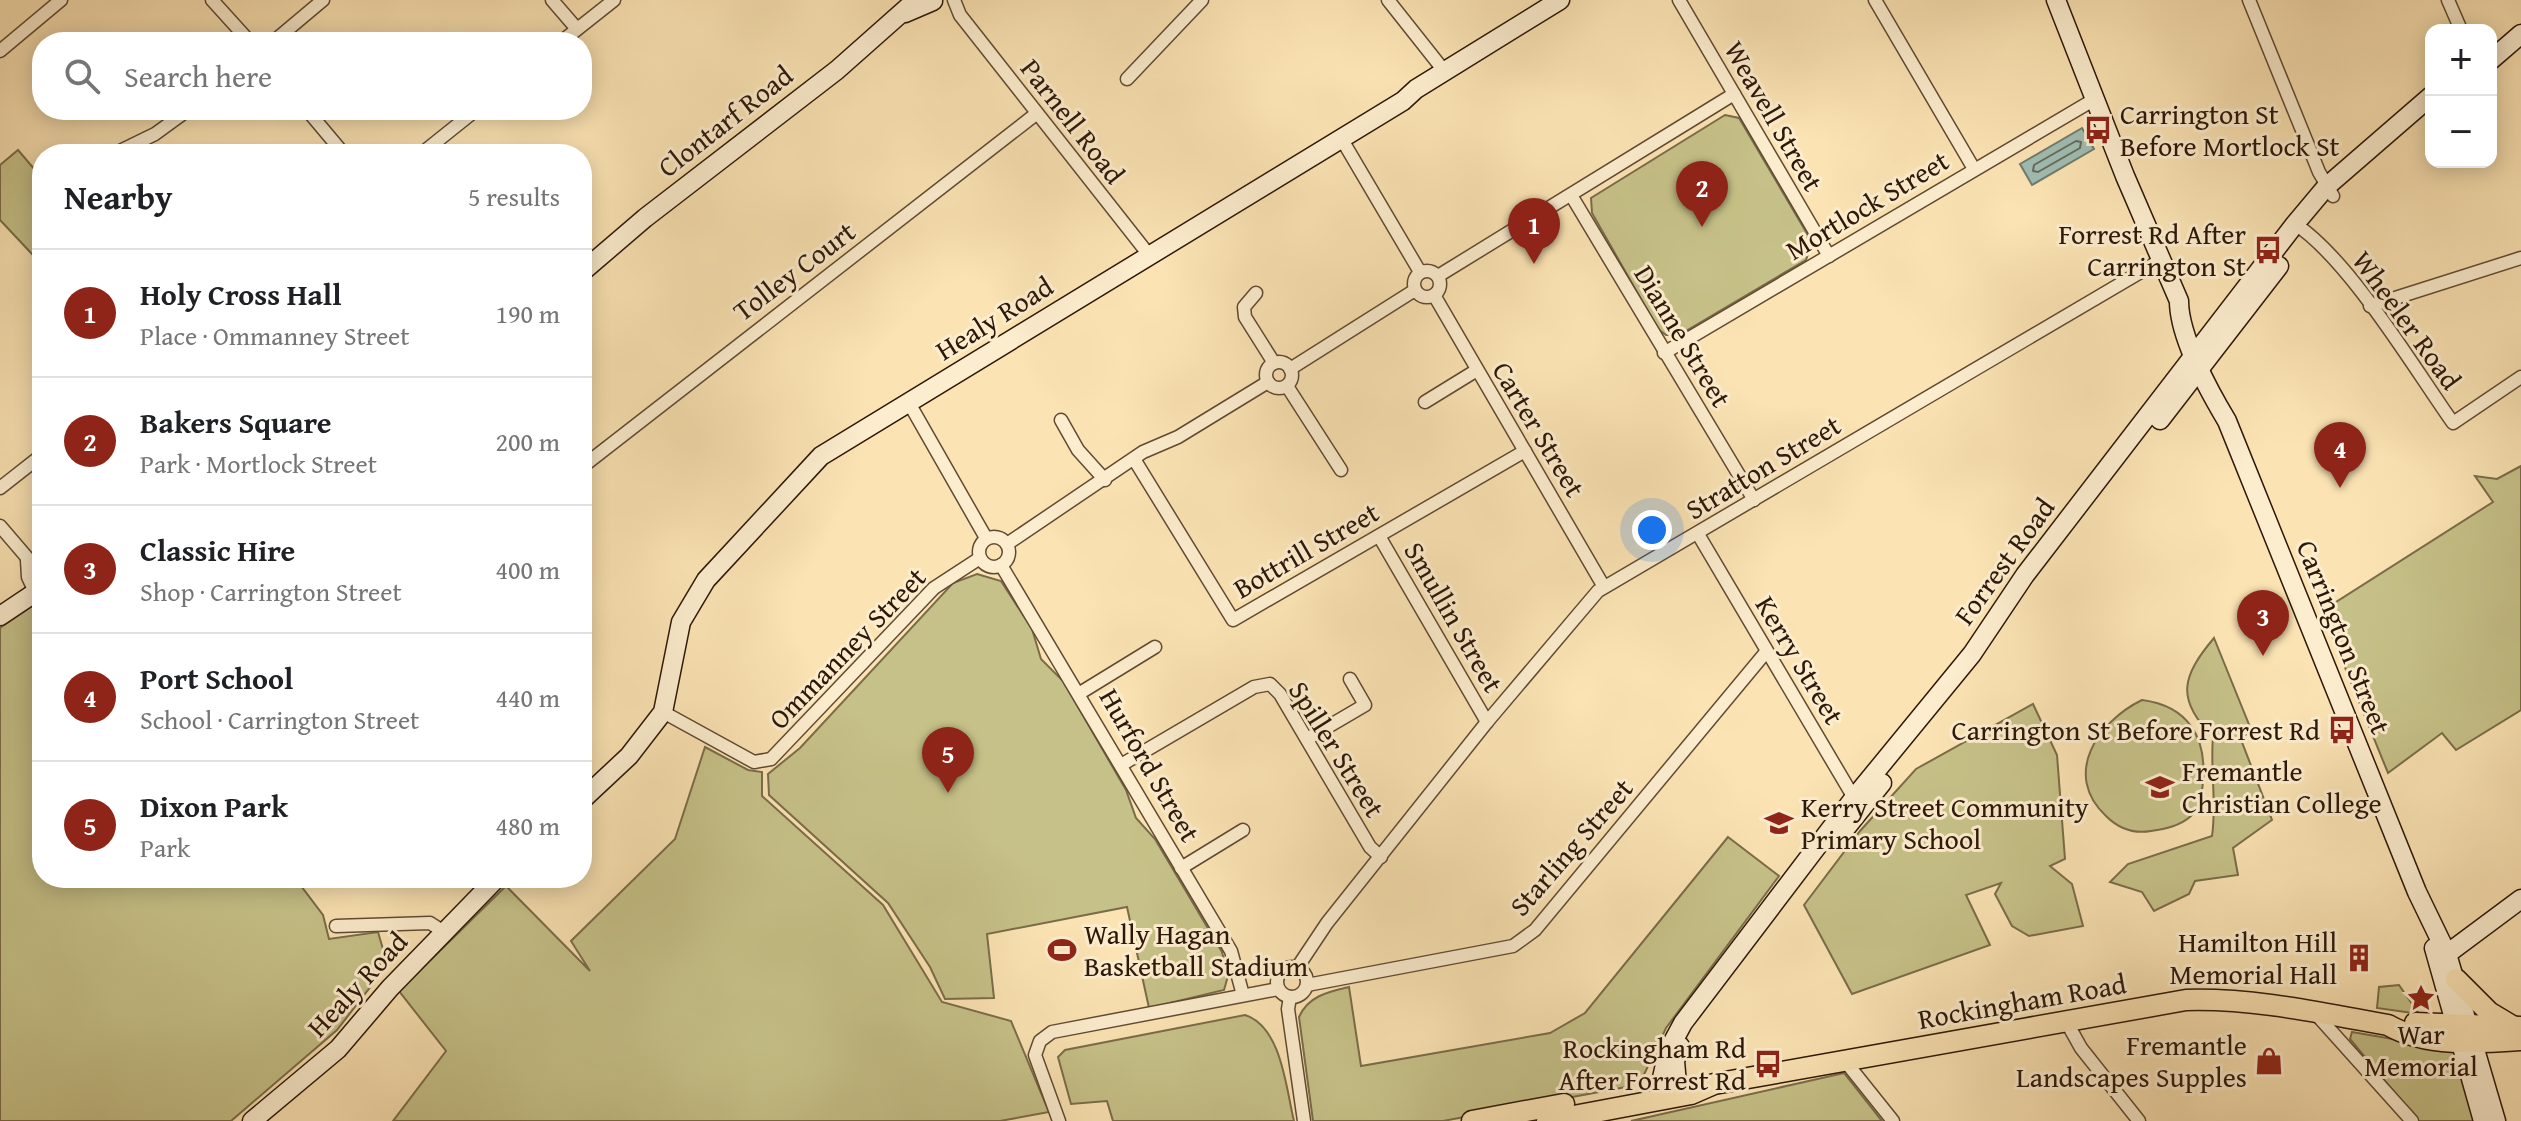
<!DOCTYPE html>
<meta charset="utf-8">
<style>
body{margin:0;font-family:"Gentium Book Plus",serif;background:#f6f6f6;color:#202124}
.controls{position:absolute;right:24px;top:24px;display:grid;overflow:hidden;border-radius:16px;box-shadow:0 4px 20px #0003}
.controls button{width:72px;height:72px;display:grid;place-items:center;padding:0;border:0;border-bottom:2px solid #e0e0e0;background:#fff;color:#202124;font:40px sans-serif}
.you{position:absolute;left:1652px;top:530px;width:28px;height:28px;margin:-20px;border:6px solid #fff;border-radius:50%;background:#1a73e8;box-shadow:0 0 0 12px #1a73e833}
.badge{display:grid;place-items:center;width:52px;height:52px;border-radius:50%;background:#8f2418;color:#fff;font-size:26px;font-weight:700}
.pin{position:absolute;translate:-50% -66px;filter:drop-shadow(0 2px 4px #0008)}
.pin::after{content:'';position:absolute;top:42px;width:28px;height:24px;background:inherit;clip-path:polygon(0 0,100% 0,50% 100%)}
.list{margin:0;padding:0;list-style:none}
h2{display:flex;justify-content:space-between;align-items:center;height:104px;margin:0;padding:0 32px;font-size:34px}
h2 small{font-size:26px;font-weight:400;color:#757577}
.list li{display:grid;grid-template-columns:52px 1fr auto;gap:24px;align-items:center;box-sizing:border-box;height:128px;padding:0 32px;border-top:2px solid #e0e0e0}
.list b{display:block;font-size:30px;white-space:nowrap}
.list p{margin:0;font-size:26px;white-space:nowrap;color:#757577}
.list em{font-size:26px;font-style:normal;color:#757577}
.icon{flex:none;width:44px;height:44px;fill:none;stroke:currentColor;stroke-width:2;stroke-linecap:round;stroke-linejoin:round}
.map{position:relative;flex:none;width:2521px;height:1121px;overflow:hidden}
.search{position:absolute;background:#fff;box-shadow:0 4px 20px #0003;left:32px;top:32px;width:560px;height:88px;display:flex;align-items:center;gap:20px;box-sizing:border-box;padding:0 28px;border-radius:32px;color:#757577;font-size:30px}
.panel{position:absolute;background:#fff;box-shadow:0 4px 20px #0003;left:32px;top:144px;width:560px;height:744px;border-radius:32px}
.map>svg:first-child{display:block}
</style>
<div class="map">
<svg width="2521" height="1121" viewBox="0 0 2521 1121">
<rect width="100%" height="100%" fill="#fbe3b3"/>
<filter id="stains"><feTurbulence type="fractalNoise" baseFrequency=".0025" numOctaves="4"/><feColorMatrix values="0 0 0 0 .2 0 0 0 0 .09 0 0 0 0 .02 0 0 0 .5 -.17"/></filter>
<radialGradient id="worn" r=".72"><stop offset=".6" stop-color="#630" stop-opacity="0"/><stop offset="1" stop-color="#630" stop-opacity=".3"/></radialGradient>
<g fill="#c6c188" stroke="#7a6c48" stroke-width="2">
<path d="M1725,115L1739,118L1812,242L1806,260L1679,335H1666L1658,329L1592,213L1591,198Z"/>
<path d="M18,150L42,178V245L32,254L0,220V165Z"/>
<path d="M2521,466V710L2456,750L2442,733L2388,773L2322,611L2493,502L2475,476L2497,479Z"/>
<path d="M977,574L1001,581L1032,629L1041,659L1063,681L1126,790L1136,818L1155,839L1222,952L1228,976L1224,990L1149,1008L1127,907L987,934L994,998L945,999L930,967L888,903L769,795L768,774L800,748L953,583Z"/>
<path d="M42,599V878H295L323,915L329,939L378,932L383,949L378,977L337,1030L231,1121H0V628Z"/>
<path d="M2214,638L2252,732L2240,737L2272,820L2233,848L2238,875L2195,881L2189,894L2154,911L2142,892L2110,882L2128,864L2212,836C2217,802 2210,771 2213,737C2175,699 2182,676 2214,638Z"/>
<path d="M2142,700C2188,706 2207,737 2203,782C2202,793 2199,809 2191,816C2180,826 2165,829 2151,831C2134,834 2118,828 2106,816C2062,775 2097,722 2142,700Z"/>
<path d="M2033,704L2057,755L2065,859L2050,866L2072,884L2083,926L2029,936L2012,926L1995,894L2001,883L1966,895L1990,945L1852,994L1804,905L1860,831L1916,769Z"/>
<path d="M705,747L748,770L762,772V796L883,905L942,1002L1011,1021L1049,1112L1000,1121H393L446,1051L399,991L506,886L590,971L571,941L675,839Z"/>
<path d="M1728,837L1779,876L1666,1028L1641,1081L1626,1087L1443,1121H1313L1299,1017C1308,996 1328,992 1349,987L1361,1066L1550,1033L1585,1013Z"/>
<path d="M2399,985L2419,1014L2377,1008L2379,987Z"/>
<path d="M1245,1015C1282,1027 1286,1089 1294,1121H1113L1107,1101L1071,1104L1058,1057L1065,1050Z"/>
<path d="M2352,1032L2451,1049L2458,1055L2477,1121H2418L2350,1039Z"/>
<path d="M1844,1073L1882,1121H1631Z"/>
</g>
<path fill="#9fbdb2" stroke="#717b6e" stroke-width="2" d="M2082,128L2094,149L2032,185L2020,164Z"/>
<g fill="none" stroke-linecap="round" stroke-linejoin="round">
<path stroke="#666a5d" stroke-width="2" d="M2076,141L2081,142L2080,148L2038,172L2033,171L2034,165Z"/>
<defs>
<g id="street">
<path d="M212,0L250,42"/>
<path d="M552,0L577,29"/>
<path d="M954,0L960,15L1149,255"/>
<path d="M1388,0L1445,72"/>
<path d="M1679,0L1829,256"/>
<path d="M1875,0L1974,169"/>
<path d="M2249,0L2319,172L2333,196"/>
<path d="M2448,0L2461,30"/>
<path d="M273,42L323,0"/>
<path d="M561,42L614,0"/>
<path d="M0,51L61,0"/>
<path d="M1127,79L1202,0"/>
<path d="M307,110L344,154"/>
<path d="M1341,138L1420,272"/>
<path d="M114,154L155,134L188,110"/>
<path d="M421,154L476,110"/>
<path d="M1571,195L1754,500"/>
<path d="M2295,224C2349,259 2414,368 2453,423L2521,377"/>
<circle cx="1427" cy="284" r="13"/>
<path d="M1438,276L1734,94"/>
<path d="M1256,293L1244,307L1245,317L1274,363"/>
<path d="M1434,295L1604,587"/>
<path d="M2370,306L2521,258"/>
<path d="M1664,353L2095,99"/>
<circle cx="1279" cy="375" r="13"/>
<path d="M1290,369L1415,290"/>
<path d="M1287,386L1341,470"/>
<path d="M1425,402L1477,370"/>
<path d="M909,403L986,538"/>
<path d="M1061,420L1078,450L1105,480"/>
<path d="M1134,459L1233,620L1525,451"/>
<path d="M582,467L1036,114"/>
<path d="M0,488L42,455"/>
<path d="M0,526L42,575"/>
<path d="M1698,534L1857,803"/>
<path d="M1379,536L1487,722"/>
<circle cx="994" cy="552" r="15"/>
<path d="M1007,544L1143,452L1178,437L1268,382"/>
<path d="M27,560L28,577L35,592"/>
<path d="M1001,565L1231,951L1243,995"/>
<path d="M1080,693L1155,647"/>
<path d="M663,712L754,762L771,759L934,588L980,558"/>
<path d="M1307,739L1365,705L1350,679"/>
<path d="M1121,765L1254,687L1270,684L1280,694L1370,847L1381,857"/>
<path d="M1181,868L1243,830"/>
<path d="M336,926L430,923L444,932"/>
<circle cx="1292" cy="982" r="15"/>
<path d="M1297,968L1327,923L1487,722L1598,591L2161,260"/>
<path d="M1307,985L1513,946L1535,930L1766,652"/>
<path d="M1290,997L1288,1009L1304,1121"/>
<path d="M2315,1013L2412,1121"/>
<path d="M2066,1021L2081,1048L2139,1121"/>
<path d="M1845,1061L1893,1121"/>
<path d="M1059,1121L1035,1055L1040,1041L1052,1032L1278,989"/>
</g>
<g id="secondary">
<path d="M2056,0L2125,176L2179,301C2179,336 2209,391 2227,421L2417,892L2447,954L2496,1121"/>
<path d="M905,13L933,1"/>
<path d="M2491,60L2521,34"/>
<path d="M582,272L645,218L837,70L916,0"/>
<path d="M2160,420L2279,266"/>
<path d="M0,616L42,588"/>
<path d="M582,800L629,756L663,712L681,622L706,580L821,456L1403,101L1416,89L1560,0"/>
<path d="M1838,838L1882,783"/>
<path d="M2434,948L2483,1121"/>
<path d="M2447,954L2521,899"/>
<path d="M1677,1084L1675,1061L1680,1046"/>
<path d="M1660,1087L1668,1051L1683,1023L1854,798L1972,654L2025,575L2295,224L2326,187L2431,96"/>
<path d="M252,1121L338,1049L390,988L497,878"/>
</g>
<g id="primary">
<path d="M2456,979L2489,1012L2514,1027"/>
<path d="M2415,1023L2521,1027"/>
<path d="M1472,1121L1564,1104"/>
<path d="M1547,1121L1691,1094L1714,1084L2186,1000C2254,998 2321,1013 2388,1025C2426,1047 2479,1043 2521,1040"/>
</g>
</defs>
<use href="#street" stroke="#604a33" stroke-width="15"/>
<use href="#secondary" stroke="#2d1708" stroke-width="21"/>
<use href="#primary" stroke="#2d1708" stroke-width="23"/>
<use href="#street" stroke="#fcedce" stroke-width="12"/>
<use href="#secondary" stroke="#fcedce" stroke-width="18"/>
<use href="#primary" stroke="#fbe3b3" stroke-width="20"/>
</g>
<defs>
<symbol id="bus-bare" viewBox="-9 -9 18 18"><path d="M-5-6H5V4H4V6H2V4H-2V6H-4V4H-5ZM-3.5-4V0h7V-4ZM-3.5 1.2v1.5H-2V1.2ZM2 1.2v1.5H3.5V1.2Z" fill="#8f2418" stroke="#fcedce" stroke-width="2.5" paint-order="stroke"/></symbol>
<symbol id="school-bare" viewBox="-9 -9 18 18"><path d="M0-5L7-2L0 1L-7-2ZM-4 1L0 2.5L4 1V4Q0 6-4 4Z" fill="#8f2418" stroke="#fcedce" stroke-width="2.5" paint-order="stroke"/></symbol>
<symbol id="stadium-bare" viewBox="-9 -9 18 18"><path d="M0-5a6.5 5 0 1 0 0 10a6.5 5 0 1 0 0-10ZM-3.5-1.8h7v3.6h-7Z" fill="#8f2418" stroke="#fcedce" stroke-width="2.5" paint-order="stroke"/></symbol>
<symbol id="building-bare" viewBox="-9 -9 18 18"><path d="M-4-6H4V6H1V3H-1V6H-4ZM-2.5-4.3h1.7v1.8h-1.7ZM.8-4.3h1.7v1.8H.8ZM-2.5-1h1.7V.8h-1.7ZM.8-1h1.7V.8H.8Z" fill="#8f2418" stroke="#fcedce" stroke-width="2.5" paint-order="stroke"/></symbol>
<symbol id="sight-bare" viewBox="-9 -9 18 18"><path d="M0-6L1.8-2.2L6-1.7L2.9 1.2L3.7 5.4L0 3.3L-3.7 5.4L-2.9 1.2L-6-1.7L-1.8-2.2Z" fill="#8f2418" stroke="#fcedce" stroke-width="2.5" paint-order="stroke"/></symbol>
<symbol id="shop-bare" viewBox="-9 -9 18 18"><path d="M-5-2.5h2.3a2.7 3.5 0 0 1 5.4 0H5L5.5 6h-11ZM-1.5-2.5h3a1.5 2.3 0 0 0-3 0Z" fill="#8f2418" stroke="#fcedce" stroke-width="2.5" paint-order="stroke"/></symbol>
</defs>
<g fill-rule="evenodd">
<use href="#bus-bare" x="2078" y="110" width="40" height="40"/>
<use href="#bus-bare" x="2248" y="230" width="40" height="40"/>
<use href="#bus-bare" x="2322" y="710" width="40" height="40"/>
<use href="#school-bare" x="2140" y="767" width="40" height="40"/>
<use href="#school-bare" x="1759" y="803" width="40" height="40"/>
<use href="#stadium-bare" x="1042" y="930" width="40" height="40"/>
<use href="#building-bare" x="2339" y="938" width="40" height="40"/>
<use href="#sight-bare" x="2401" y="978" width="40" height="40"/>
<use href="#shop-bare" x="2249" y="1041" width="40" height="40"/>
<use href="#bus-bare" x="1748" y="1044" width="40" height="40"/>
</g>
<g text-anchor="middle" stroke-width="6" stroke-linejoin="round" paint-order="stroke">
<g font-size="28" fill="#2d1708" stroke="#fcedce" text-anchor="end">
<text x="2120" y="124" text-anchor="start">Carrington St<tspan x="2120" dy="32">Before Mortlock St</tspan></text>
<text x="2246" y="244">Forrest Rd After<tspan x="2246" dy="32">Carrington St</tspan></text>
<text x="2320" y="740">Carrington St Before Forrest Rd</text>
<text x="2182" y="781" text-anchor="start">Fremantle<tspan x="2182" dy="32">Christian College</tspan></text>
<text x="1801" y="817" text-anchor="start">Kerry Street Community<tspan x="1801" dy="32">Primary School</tspan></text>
<text x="1084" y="944" text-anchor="start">Wally Hagan<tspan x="1084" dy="32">Basketball Stadium</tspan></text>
<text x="2337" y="952">Hamilton Hill<tspan x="2337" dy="32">Memorial Hall</tspan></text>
<text x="2421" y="1044" text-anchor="middle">War<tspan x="2421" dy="32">Memorial</tspan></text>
<text x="2247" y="1055">Fremantle<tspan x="2247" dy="32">Landscapes Supples</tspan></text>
<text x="1746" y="1058">Rockingham Rd<tspan x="1746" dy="32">After Forrest Rd</tspan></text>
</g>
<g font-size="28" fill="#2d1708" stroke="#fcedce">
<text transform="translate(1774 116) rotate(60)" y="10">Weavell Street</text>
<text transform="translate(725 121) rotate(-38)" y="10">Clontarf Road</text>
<text transform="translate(1073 121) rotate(52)" y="10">Parnell Road</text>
<text transform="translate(1867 205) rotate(-31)" y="10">Mortlock Street</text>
<text transform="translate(794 271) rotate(-37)" y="10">Tolley Court</text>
<text transform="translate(994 318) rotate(-32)" y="10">Healy Road</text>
<text transform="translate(2407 320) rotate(54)" y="10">Wheeler Road</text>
<text transform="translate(1683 336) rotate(59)" y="10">Dianne Street</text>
<text transform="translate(1539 429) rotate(59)" y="10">Carter Street</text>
<text transform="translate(1763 467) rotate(-31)" y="10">Stratton Street</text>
<text transform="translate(1306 550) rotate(-30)" y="10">Bottrill Street</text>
<text transform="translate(2004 561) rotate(-54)" y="10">Forrest Road</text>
<text transform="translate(1454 617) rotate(60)" y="10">Smullin Street</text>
<text transform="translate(2344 637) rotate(68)" y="10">Carrington Street</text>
<text transform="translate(847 648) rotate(-46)" y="10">Ommanney Street</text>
<text transform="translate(1800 660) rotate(59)" y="10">Kerry Street</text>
<text transform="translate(1337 749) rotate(58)" y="10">Spiller Street</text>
<text transform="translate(1150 765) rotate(60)" y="10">Hurford Street</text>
<text transform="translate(1571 847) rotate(-49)" y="10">Starling Street</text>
<text transform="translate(357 984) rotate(-47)" y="10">Healy Road</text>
<text transform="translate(2022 1001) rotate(-10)" y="10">Rockingham Road</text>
</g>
</g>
<rect width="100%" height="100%" filter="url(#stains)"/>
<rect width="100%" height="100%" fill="url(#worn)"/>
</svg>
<div class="controls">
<button>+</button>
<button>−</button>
</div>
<div class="you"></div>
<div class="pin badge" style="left:1534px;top:264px">1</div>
<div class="pin badge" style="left:1702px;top:227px">2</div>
<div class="pin badge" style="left:2263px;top:656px">3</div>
<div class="pin badge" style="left:2340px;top:488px">4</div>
<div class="pin badge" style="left:948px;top:793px">5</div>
<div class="search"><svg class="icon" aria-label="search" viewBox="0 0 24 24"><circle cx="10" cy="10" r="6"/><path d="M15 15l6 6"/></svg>Search here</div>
<section class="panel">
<h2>Nearby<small>5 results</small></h2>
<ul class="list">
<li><span class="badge">1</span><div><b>Holy Cross Hall</b><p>Place · Ommanney Street</p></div><em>190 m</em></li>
<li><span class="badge">2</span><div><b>Bakers Square</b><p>Park · Mortlock Street</p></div><em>200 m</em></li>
<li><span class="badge">3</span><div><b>Classic Hire</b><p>Shop · Carrington Street</p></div><em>400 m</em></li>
<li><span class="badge">4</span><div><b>Port School</b><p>School · Carrington Street</p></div><em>440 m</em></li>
<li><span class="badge">5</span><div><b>Dixon Park</b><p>Park</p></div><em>480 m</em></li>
</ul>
</section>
</div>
